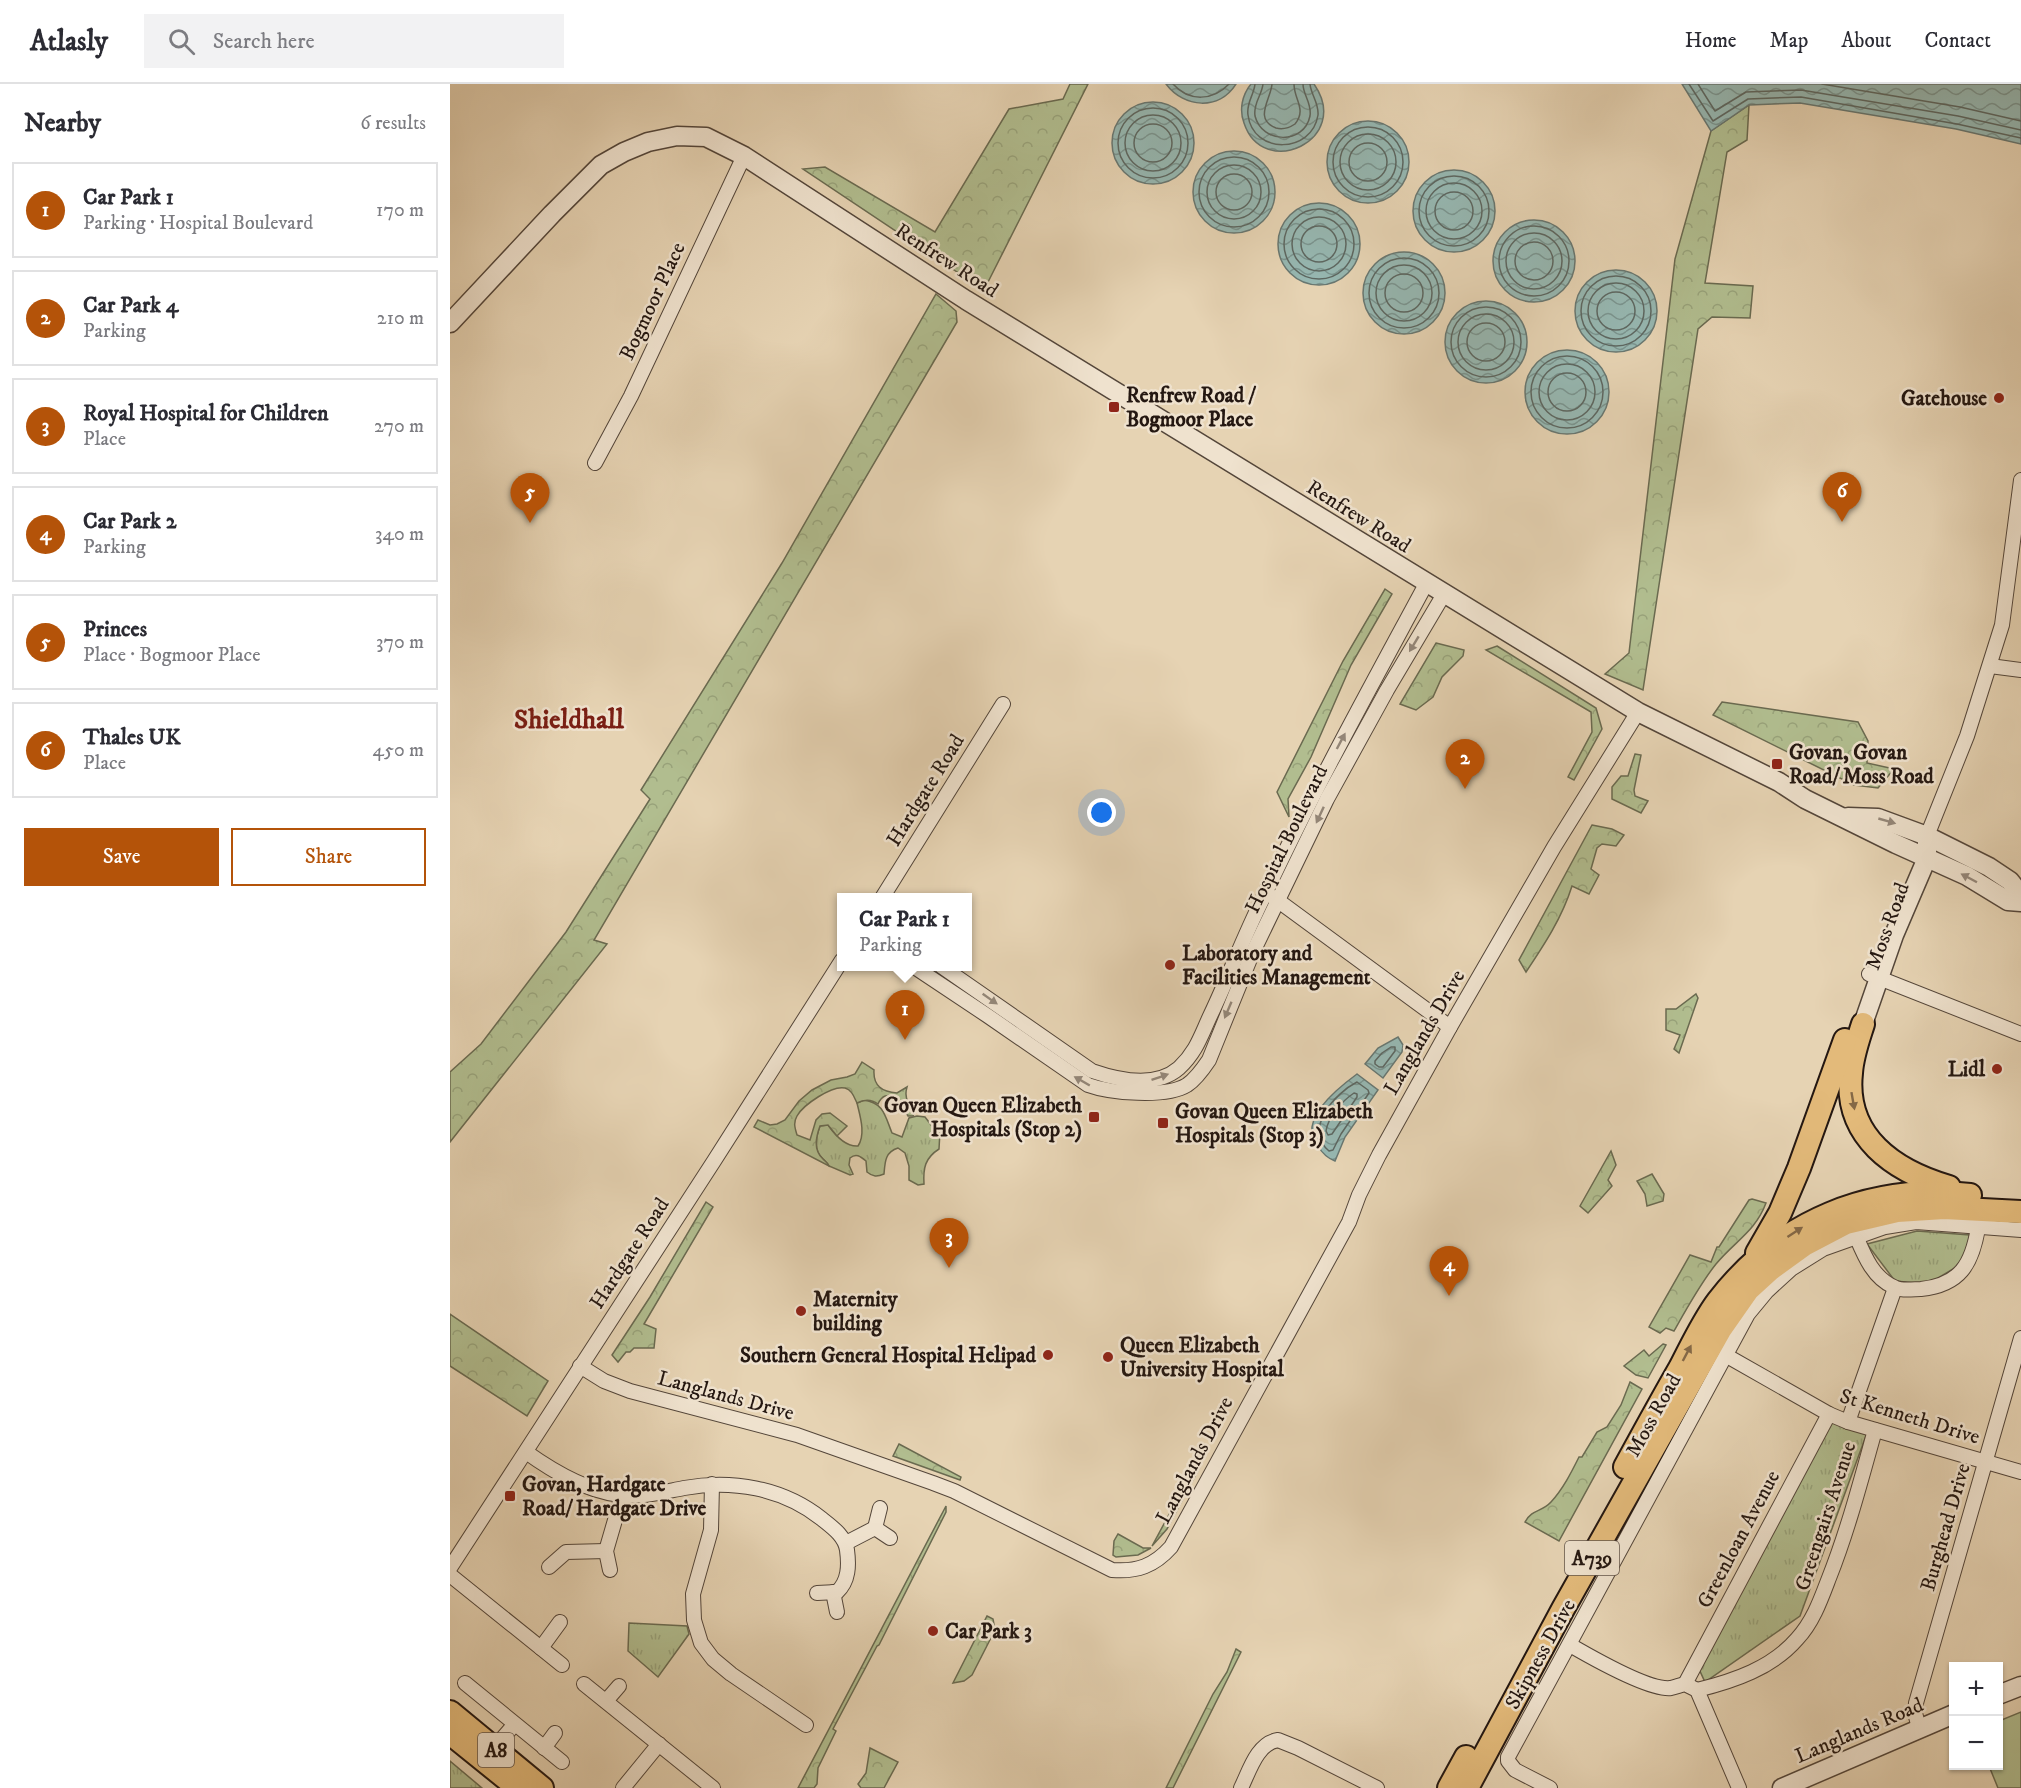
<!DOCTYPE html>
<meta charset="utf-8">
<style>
body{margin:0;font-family:"IM FELL DW Pica",serif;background:#f2f2f3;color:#2b2b33}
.controls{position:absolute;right:18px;bottom:18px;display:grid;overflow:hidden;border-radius:0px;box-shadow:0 2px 4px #0004}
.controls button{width:54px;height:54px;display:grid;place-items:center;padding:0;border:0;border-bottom:2px solid #e1e1e2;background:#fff;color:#2b2b33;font:30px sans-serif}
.you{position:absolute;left:652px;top:729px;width:21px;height:21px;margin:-15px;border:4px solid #fff;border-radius:50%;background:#1a73e8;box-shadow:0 0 0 9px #1a73e833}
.badge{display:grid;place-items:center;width:39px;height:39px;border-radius:50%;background:#b45309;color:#fff;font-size:20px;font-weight:700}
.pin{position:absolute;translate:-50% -50px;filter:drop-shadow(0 2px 3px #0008)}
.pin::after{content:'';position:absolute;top:32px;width:21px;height:18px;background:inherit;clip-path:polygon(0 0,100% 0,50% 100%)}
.popup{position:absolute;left:387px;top:809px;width:135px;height:78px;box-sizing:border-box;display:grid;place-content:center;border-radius:0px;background:#fff;filter:drop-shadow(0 2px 4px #0005);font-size:20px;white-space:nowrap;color:#7c7c81}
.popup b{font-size:22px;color:#2b2b33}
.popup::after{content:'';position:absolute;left:50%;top:100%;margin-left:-12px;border:12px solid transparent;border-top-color:#fff}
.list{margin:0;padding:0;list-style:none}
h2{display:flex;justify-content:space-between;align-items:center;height:78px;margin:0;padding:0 24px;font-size:26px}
h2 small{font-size:20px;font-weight:400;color:#7c7c81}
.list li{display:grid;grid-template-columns:39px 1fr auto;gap:18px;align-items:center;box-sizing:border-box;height:96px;margin:0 12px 12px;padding:0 12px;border:2px solid #e1e1e2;border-radius:0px}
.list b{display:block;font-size:22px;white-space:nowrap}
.list p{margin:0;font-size:20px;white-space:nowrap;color:#7c7c81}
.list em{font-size:20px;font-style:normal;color:#7c7c81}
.actions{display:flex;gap:12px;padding:18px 24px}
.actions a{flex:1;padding:14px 0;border:2px solid #b45309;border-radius:0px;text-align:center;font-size:21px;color:#b45309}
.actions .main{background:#b45309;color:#fff}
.icon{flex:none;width:33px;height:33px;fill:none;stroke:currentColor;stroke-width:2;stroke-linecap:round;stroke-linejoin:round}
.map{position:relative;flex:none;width:1571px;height:1704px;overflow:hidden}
header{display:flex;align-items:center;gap:36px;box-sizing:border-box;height:84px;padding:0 30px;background:#fff;border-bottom:2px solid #e1e1e2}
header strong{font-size:28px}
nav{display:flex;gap:33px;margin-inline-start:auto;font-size:21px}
.search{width:420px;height:54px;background:#f2f2f3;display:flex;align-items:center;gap:15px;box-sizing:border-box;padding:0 21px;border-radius:0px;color:#7c7c81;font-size:22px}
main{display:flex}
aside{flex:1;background:#fff}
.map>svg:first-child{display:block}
</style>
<header>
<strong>Atlasly</strong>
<div class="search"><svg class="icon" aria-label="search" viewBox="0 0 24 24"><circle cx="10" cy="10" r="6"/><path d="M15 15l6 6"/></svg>Search here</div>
<nav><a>Home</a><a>Map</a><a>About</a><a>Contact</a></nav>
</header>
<main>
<aside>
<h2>Nearby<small>6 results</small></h2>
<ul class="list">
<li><span class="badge">1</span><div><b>Car Park 1</b><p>Parking · Hospital Boulevard</p></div><em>170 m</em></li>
<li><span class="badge">2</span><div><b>Car Park 4</b><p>Parking</p></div><em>210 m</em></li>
<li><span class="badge">3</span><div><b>Royal Hospital for Children</b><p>Place</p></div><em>270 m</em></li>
<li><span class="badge">4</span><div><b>Car Park 2</b><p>Parking</p></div><em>340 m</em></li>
<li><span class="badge">5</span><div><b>Princes</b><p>Place · Bogmoor Place</p></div><em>370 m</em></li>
<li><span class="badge">6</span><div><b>Thales UK</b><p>Place</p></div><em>450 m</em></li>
</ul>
<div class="actions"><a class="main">Save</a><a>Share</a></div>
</aside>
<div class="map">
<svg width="1571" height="1704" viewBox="0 0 1571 1704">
<defs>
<pattern id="grass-tufts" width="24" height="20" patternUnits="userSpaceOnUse" patternTransform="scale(1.5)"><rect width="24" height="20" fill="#b1bd8f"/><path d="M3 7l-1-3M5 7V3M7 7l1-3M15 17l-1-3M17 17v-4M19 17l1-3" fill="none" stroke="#98a27a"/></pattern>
<pattern id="forest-crowns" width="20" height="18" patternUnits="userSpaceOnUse" patternTransform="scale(1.5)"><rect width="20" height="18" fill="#b1bd8f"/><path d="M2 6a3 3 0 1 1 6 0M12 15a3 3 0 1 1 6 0" fill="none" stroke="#98a27a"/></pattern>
<pattern id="water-waves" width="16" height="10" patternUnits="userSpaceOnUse" patternTransform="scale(1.5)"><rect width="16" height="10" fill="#96b7b1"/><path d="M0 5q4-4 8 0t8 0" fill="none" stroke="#7a948f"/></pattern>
</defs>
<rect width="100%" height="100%" fill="#e6d3b3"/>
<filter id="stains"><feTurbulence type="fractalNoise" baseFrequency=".00333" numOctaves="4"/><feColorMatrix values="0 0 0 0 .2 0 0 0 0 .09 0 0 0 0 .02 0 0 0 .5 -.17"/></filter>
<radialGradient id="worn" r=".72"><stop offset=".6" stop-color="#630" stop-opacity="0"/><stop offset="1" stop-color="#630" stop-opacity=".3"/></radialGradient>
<g fill="url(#grass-tufts)" stroke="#6a6a50" stroke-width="1.5">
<path d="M414,1016C434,1019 435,1032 442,1049L452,1053L459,1034L467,1032L475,1033L485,1046L490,1047L489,1065C475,1074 473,1084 474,1100L468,1101L459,1096V1082L455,1069L448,1064C435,1068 435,1078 434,1090C427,1093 423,1093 417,1088L416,1077C410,1072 406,1069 400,1074L399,1081L403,1090L400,1091L379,1082C378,1079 375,1077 373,1075C363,1066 366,1053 370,1042L378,1041C385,1051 395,1063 408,1062C416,1050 410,1032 407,1019Z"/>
<path d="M1467,1147L1520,1151L1518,1176L1478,1200L1445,1197L1417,1160Z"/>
<path d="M1379,1336L1417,1349L1350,1532L1255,1598L1249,1585Z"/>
<path d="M179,1539L237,1542L239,1550L208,1593L178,1567Z"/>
<path d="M0,1677L32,1704H0Z"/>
</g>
<g fill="url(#forest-crowns)" stroke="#6a6a50" stroke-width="1.5">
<path d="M620,0H638L534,206L353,85L375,83L485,148L559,25L613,15Z"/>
<path d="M1299,21L1297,56L1277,68L1255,199L1303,202L1300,234L1262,233L1248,245L1193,606L1155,590L1179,569L1225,175L1261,47Z"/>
<path d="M486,210L506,227L507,238L144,856L157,860L0,1058V988L31,960L116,848L200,715L191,706L332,479Z"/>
<path d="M935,505L942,510L901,581L861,673L838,715L839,733L827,708L893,577Z"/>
<path d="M986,559L1014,566L1013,572L992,593L983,613L966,626L950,620Z"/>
<path d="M1047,562L1146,624L1152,645L1124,696L1118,693L1142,648L1141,628L1036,566Z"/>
<path d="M1272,618L1408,638L1418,657L1417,679L1444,685L1428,704L1404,701L1263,631Z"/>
<path d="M1185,670L1191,671L1184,706L1185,712L1198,717L1191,729L1162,715V703L1171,692H1178Z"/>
<path d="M1142,741L1162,745L1174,751L1166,762L1152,760L1147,764L1141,785L1149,791L1139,810L1122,802C1112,834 1094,861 1076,888L1069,876Z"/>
<path d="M1246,910L1248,914L1229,969L1224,965L1230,951L1216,946V925H1226Z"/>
<path d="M412,978L424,986C423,1002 432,1008 447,1009L457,1003C454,1013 457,1020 465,1026L463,1032H458L447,1013C437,1010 432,1011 428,1020C421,1015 415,1015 407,1019C404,1013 402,1006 395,1004C382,1001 353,1021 347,1032C343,1039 345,1044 347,1051L360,1056L366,1036L372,1030L380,1029L397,1042L387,1052L378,1041L370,1042C366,1053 363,1066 373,1075C375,1077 378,1079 379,1082L304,1043L308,1036L320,1041L327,1040L335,1036L349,1017L362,1006L381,996L397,993L405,990Z"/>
<path d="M1161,1067L1166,1081L1158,1096L1162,1102L1138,1129L1130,1122Z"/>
<path d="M1202,1090L1214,1110L1213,1117L1197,1122L1195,1110L1187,1097Z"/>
<path d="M1302,1115L1316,1119C1305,1148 1285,1157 1266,1180C1250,1200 1237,1224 1224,1247L1216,1244L1210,1249L1199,1243L1240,1171L1261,1178L1267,1163H1269L1299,1116Z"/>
<path d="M256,1118L263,1123L194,1240L206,1245L204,1264H184L180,1268H176L168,1278L162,1271L200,1213Z"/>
<path d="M0,1230L98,1297L77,1332L0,1282Z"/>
<path d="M1213,1260L1216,1261L1198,1294L1186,1291L1174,1282L1194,1266L1199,1272Z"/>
<path d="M1180,1298L1192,1305L1109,1457L1075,1438C1082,1425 1092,1428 1101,1418C1113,1405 1121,1389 1129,1373H1132L1147,1348L1157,1343L1171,1321Z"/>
<path d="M449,1360L511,1393L510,1396L443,1372Z"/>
<path d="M747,1379L751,1381L717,1445L702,1462Z"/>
<path d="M496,1422V1428L429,1561L427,1562L383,1645L386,1647L368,1684L367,1700L364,1704H348Z"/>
<path d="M668,1450L693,1464H701L688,1471L666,1473L663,1471L664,1457Z"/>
<path d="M537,1532L543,1535L545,1546L522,1591L514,1597L503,1599Z"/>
<path d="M786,1565L791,1568L723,1704H716L763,1610L777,1588Z"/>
<path d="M420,1664L448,1678L434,1704H411L408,1700L416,1689Z"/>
</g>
<path fill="#b1bd8f" stroke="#6a6a50" stroke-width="1.5" d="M1571,1628V1704H1548L1539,1682H1548L1549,1637Z"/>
<g fill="url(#water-waves)" stroke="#687771" stroke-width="1.5">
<path d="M716,0H786C769,27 734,24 716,0Z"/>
<path d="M801,0H864C903,56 813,97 794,39C789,26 792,11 801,0Z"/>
<path d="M1232,0H1571V60L1506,45L1350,19L1299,21L1261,47Z"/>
<circle cx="703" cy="59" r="41"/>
<circle cx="918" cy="78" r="41"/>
<circle cx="784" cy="108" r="41"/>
<circle cx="1004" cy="127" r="41"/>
<circle cx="869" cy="160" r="41"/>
<circle cx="1084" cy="177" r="41"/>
<circle cx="954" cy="209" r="41"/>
<circle cx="1166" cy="227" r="41"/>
<circle cx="1036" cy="258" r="41"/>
<circle cx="1117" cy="308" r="42"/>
<path d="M948,953L953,961L952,968L933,994L915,980L928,964Z"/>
<path d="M907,990L928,1006L895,1053L885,1077C877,1074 872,1069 868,1062C866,1058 862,1053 862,1049C859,1027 892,1001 907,990Z"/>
</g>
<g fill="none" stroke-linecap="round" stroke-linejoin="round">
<g stroke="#5d6761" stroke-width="1.5">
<path d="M723,0C739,18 763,17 779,0"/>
<path d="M805,0C804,11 796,19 798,31C803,71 862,70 868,31C869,19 861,11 860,0"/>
<path d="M813,0C812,11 803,19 805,32C812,60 854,61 860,32C862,19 853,11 853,0"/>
<path d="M822,0C821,15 803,35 826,44C833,46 839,44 845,40C857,25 844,16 844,0"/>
<path d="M1239,0L1263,37L1298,15L1351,13L1507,40L1571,54"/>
<path d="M1248,0L1265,27L1296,8L1351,6L1508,32L1571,46"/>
<path d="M1372,0L1510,23L1571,37"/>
<circle cx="703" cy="59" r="35"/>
<circle cx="703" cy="59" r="28"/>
<circle cx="703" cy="59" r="19"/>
<circle cx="918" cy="78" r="35"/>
<circle cx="918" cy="78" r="28"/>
<circle cx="918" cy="78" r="19"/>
<circle cx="784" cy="108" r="35"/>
<circle cx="784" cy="108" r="27"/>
<circle cx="784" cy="108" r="18"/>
<circle cx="1004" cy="127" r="35"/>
<circle cx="1004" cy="127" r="28"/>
<circle cx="1004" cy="127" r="19"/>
<circle cx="869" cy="160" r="35"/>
<circle cx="869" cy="160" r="27"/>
<circle cx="1084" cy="177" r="35"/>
<circle cx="869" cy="160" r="18"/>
<circle cx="1084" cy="177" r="28"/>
<circle cx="1084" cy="177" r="19"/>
<circle cx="954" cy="209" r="35"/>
<circle cx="954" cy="209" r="28"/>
<circle cx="954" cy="209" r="19"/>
<circle cx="1166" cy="227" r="35"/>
<circle cx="1166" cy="227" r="28"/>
<circle cx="1166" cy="227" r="19"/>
<circle cx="1036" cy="258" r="35"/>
<circle cx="1036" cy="258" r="28"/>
<circle cx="1036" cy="258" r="19"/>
<circle cx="1117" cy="308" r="36"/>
<circle cx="1117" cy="308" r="28"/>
<circle cx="1117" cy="308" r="19"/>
<path d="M941,963H945V967L933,983H929L925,980V977L932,969Z"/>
<path d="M907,998L918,1006L919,1009L891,1050L883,1066L879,1067C853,1045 885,1009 907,998Z"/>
<path d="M904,1009L907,1010V1013L882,1050L878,1051L876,1047C878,1033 892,1017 904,1009Z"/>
</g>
<defs>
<g id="minor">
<path d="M145,379L181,312L294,72"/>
<path d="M1540,582L1571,586"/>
<path d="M1477,752L1517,652L1552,541L1571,396"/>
<path d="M823,813L1000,943"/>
<path d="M432,814L553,620"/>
<path d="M463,882L538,932L638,1001C660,1009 716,1014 737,1001C746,995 753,985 759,976L802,870L877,715L937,606L994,510"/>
<path d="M491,882L642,987C668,996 706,1004 729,984C747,967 751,951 761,930C779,892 794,852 813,814C863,707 920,604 976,500"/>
<path d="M1419,890L1571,950"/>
<path d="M1406,1152C1414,1171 1423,1194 1444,1203C1450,1207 1464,1205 1471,1205C1510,1201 1522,1180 1528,1144"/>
<path d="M1277,1272L1379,1330L1398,1338L1571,1388"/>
<path d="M130,1282L154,1297L180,1307L347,1351L483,1399L504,1407L662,1486C687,1488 704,1482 721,1463L899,1138L909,1111L929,1071L1000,943L1104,763L1188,628"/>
<path d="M1398,1338L1445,1204"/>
<path d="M76,1368C104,1388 136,1407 170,1411C192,1414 213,1408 234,1404C282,1395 333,1404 372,1435C382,1443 395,1452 397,1466C399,1481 399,1497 387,1508L367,1509"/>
<path d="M262,1400L261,1446L243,1510L244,1536L251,1559L263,1575L281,1590L356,1641"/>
<path d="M430,1424L425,1444L440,1454"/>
<path d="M396,1459L425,1444"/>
<path d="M99,1483L116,1468L156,1467"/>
<path d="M0,1484L264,1077L392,876"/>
<path d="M160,1486L156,1467L172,1412"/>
<path d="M0,1491L112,1581"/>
<path d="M383,1508L387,1528"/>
<path d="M1120,1561C1139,1572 1200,1607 1221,1604C1225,1603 1231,1601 1235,1600L1247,1606L1289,1704"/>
<path d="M91,1564L110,1538"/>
<path d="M15,1599L112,1678"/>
<path d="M134,1600L263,1704"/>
<path d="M1235,1600L1379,1330"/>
<path d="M1247,1606C1284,1597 1322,1584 1347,1555C1363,1538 1371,1515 1379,1494C1398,1446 1411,1396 1425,1346"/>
<path d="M156,1617L169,1602"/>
<path d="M1469,1644L1465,1629L1466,1619L1571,1254"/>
<path d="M44,1664L64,1641"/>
<path d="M94,1664L105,1649"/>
<path d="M173,1704L209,1660"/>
<path d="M791,1704C799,1688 807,1659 828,1656L848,1664L927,1704"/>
<path d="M1100,1704L1065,1686L1058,1677V1673L1298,1230L1317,1207L1341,1185L1373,1165L1435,1143L1466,1138L1571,1146"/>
</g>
<g id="tertiary">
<path d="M0,239L102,130L151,81L174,68L198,58L227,52L256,53L294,72L516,216L1188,628L1329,698L1355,715L1446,760L1517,792L1558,817L1571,818"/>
<path d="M1398,733L1428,734L1477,752L1539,783L1560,797L1571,811"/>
<path d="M1413,940L1444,851L1477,774V752"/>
<path d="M1548,1611L1571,1602"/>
<path d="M1332,1704L1504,1630"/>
</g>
<g id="primary">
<path d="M1413,940C1408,956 1402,972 1401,989C1394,1053 1444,1087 1499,1103"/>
<path d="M1307,1169L1330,1129L1349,1084L1395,956"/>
<path d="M1175,1383C1193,1350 1211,1317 1230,1284C1242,1261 1253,1237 1268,1217C1330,1137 1420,1100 1520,1111"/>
<path d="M0,1628L92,1704"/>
<path d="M0,1649L68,1704"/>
<path d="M999,1704L1016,1673"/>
<path d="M1017,1704L1113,1525L1270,1246L1298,1206L1321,1185L1354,1161L1396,1139L1447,1127L1494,1124L1571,1128"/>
</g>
</defs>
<use href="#minor" stroke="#54463a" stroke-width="16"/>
<use href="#tertiary" stroke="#54463a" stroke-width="21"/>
<use href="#primary" stroke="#241711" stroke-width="26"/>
<use href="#minor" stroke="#efe2ce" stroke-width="14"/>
<use href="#tertiary" stroke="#efe2ce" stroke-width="18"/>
<use href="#primary" stroke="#e3ba7a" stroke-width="22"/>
</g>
<defs><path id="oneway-solid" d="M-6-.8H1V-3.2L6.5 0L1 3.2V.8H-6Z" transform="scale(1.5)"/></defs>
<g fill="#948779">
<use href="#oneway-solid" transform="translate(964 560) rotate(121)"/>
<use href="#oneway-solid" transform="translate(891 657) rotate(-62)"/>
<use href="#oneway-solid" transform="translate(870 731) rotate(115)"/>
<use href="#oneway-solid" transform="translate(1437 737) rotate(16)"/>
<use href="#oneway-solid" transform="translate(1519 794) rotate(-152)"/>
<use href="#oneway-solid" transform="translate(540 915) rotate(35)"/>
<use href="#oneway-solid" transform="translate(778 926) rotate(113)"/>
<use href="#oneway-solid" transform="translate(710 993) rotate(-19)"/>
<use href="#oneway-solid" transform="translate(632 997) rotate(-150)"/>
</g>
<g fill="#846846">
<use href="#oneway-solid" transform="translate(1403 1017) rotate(80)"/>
<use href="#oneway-solid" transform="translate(1345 1148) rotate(-33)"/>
<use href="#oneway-solid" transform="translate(1237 1269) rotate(-62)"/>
</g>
<g fill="#8f2418" stroke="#efe2ce" stroke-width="2">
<circle cx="1549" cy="314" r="6"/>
<rect x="658" y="317" width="12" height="12" rx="3"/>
<rect x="1321" y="674" width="12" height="12" rx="3"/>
<circle cx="720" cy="881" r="6"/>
<circle cx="1547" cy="985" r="6"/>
<rect x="638" y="1027" width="12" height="12" rx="3"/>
<rect x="707" y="1033" width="12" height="12" rx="3"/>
<circle cx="351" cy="1227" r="6"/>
<circle cx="598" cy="1271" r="6"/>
<circle cx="658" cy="1273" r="6"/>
<rect x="54" y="1406" width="12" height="12" rx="3"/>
<circle cx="483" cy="1547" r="6"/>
</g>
<g text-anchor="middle" stroke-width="5" stroke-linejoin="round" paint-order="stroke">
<g fill="#efe2ce" stroke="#61544a" stroke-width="1.5">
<rect x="1115" y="1457" width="54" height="34" rx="4.5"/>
<rect x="28" y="1649" width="36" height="34" rx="4.5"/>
</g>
<g font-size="20" font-weight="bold" fill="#241711">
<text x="1142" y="1481">A739</text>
<text x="46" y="1673">A8</text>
</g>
<g font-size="21" fill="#241711" stroke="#efe2ce">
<text transform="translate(497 176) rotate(33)" y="7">Renfrew Road</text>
<text transform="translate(202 217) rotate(-65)" y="7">Bogmoor Place</text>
<text transform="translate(909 432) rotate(32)" y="7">Renfrew Road</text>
<text transform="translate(475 706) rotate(-58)" y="7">Hardgate Road</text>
<text transform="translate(836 755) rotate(-64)" y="7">Hospital Boulevard</text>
<text transform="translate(1437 842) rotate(-70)" y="7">Moss Road</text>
<text transform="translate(974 948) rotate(-60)" y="7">Langlands Drive</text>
<text transform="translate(179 1169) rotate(-57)" y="7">Hardgate Road</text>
<text transform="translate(276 1311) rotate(15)" y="7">Langlands Drive</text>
<text transform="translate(1203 1331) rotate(-61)" y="7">Moss Road</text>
<text transform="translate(1460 1332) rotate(17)" y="7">St Kenneth Drive</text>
<text transform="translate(744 1376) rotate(-62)" y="7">Langlands Drive</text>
<text transform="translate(1375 1432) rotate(-72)" y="7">Greengairs Avenue</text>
<text transform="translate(1495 1443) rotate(-74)" y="7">Burghead Drive</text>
<text transform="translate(1288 1455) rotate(-62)" y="7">Greenloan Avenue</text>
<text transform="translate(1090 1570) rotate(-61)" y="7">Skipness Drive</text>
<text transform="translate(1409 1646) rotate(-23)" y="7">Langlands Road</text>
</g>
<g font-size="21" font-weight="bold" fill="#241711" stroke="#efe2ce" text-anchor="start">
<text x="676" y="318">Renfrew Road /<tspan x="676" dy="24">Bogmoor Place</tspan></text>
<text x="1537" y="321" text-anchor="end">Gatehouse</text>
<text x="1339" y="675">Govan, Govan<tspan x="1339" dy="24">Road/ Moss Road</tspan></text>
<text x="732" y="876">Laboratory and<tspan x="732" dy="24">Facilities Management</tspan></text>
<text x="1535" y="992" text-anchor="end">Lidl</text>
<text x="632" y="1028" text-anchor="end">Govan Queen Elizabeth<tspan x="632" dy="24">Hospitals (Stop 2)</tspan></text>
<text x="725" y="1034">Govan Queen Elizabeth<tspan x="725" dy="24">Hospitals (Stop 3)</tspan></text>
<text x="363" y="1222">Maternity<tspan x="363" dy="24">building</tspan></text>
<text x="670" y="1268">Queen Elizabeth<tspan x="670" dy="24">University Hospital</tspan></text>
<text x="586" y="1278" text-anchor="end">Southern General Hospital Helipad</text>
<text x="72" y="1407">Govan, Hardgate<tspan x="72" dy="24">Road/ Hardgate Drive</tspan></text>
<text x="495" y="1554">Car Park 3</text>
</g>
<g font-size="27" font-weight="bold" fill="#7a1f14" stroke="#efe2ce">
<text x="119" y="644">Shieldhall</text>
</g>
</g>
<rect width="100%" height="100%" filter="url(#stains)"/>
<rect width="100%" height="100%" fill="url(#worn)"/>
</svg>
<div class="controls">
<button>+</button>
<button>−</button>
</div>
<div class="you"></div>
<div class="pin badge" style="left:455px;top:956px">1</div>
<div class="popup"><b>Car Park 1</b>Parking</div>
<div class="pin badge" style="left:1015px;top:705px">2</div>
<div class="pin badge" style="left:499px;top:1184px">3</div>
<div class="pin badge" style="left:999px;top:1212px">4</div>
<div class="pin badge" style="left:80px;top:439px">5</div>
<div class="pin badge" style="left:1392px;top:438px">6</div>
</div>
</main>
